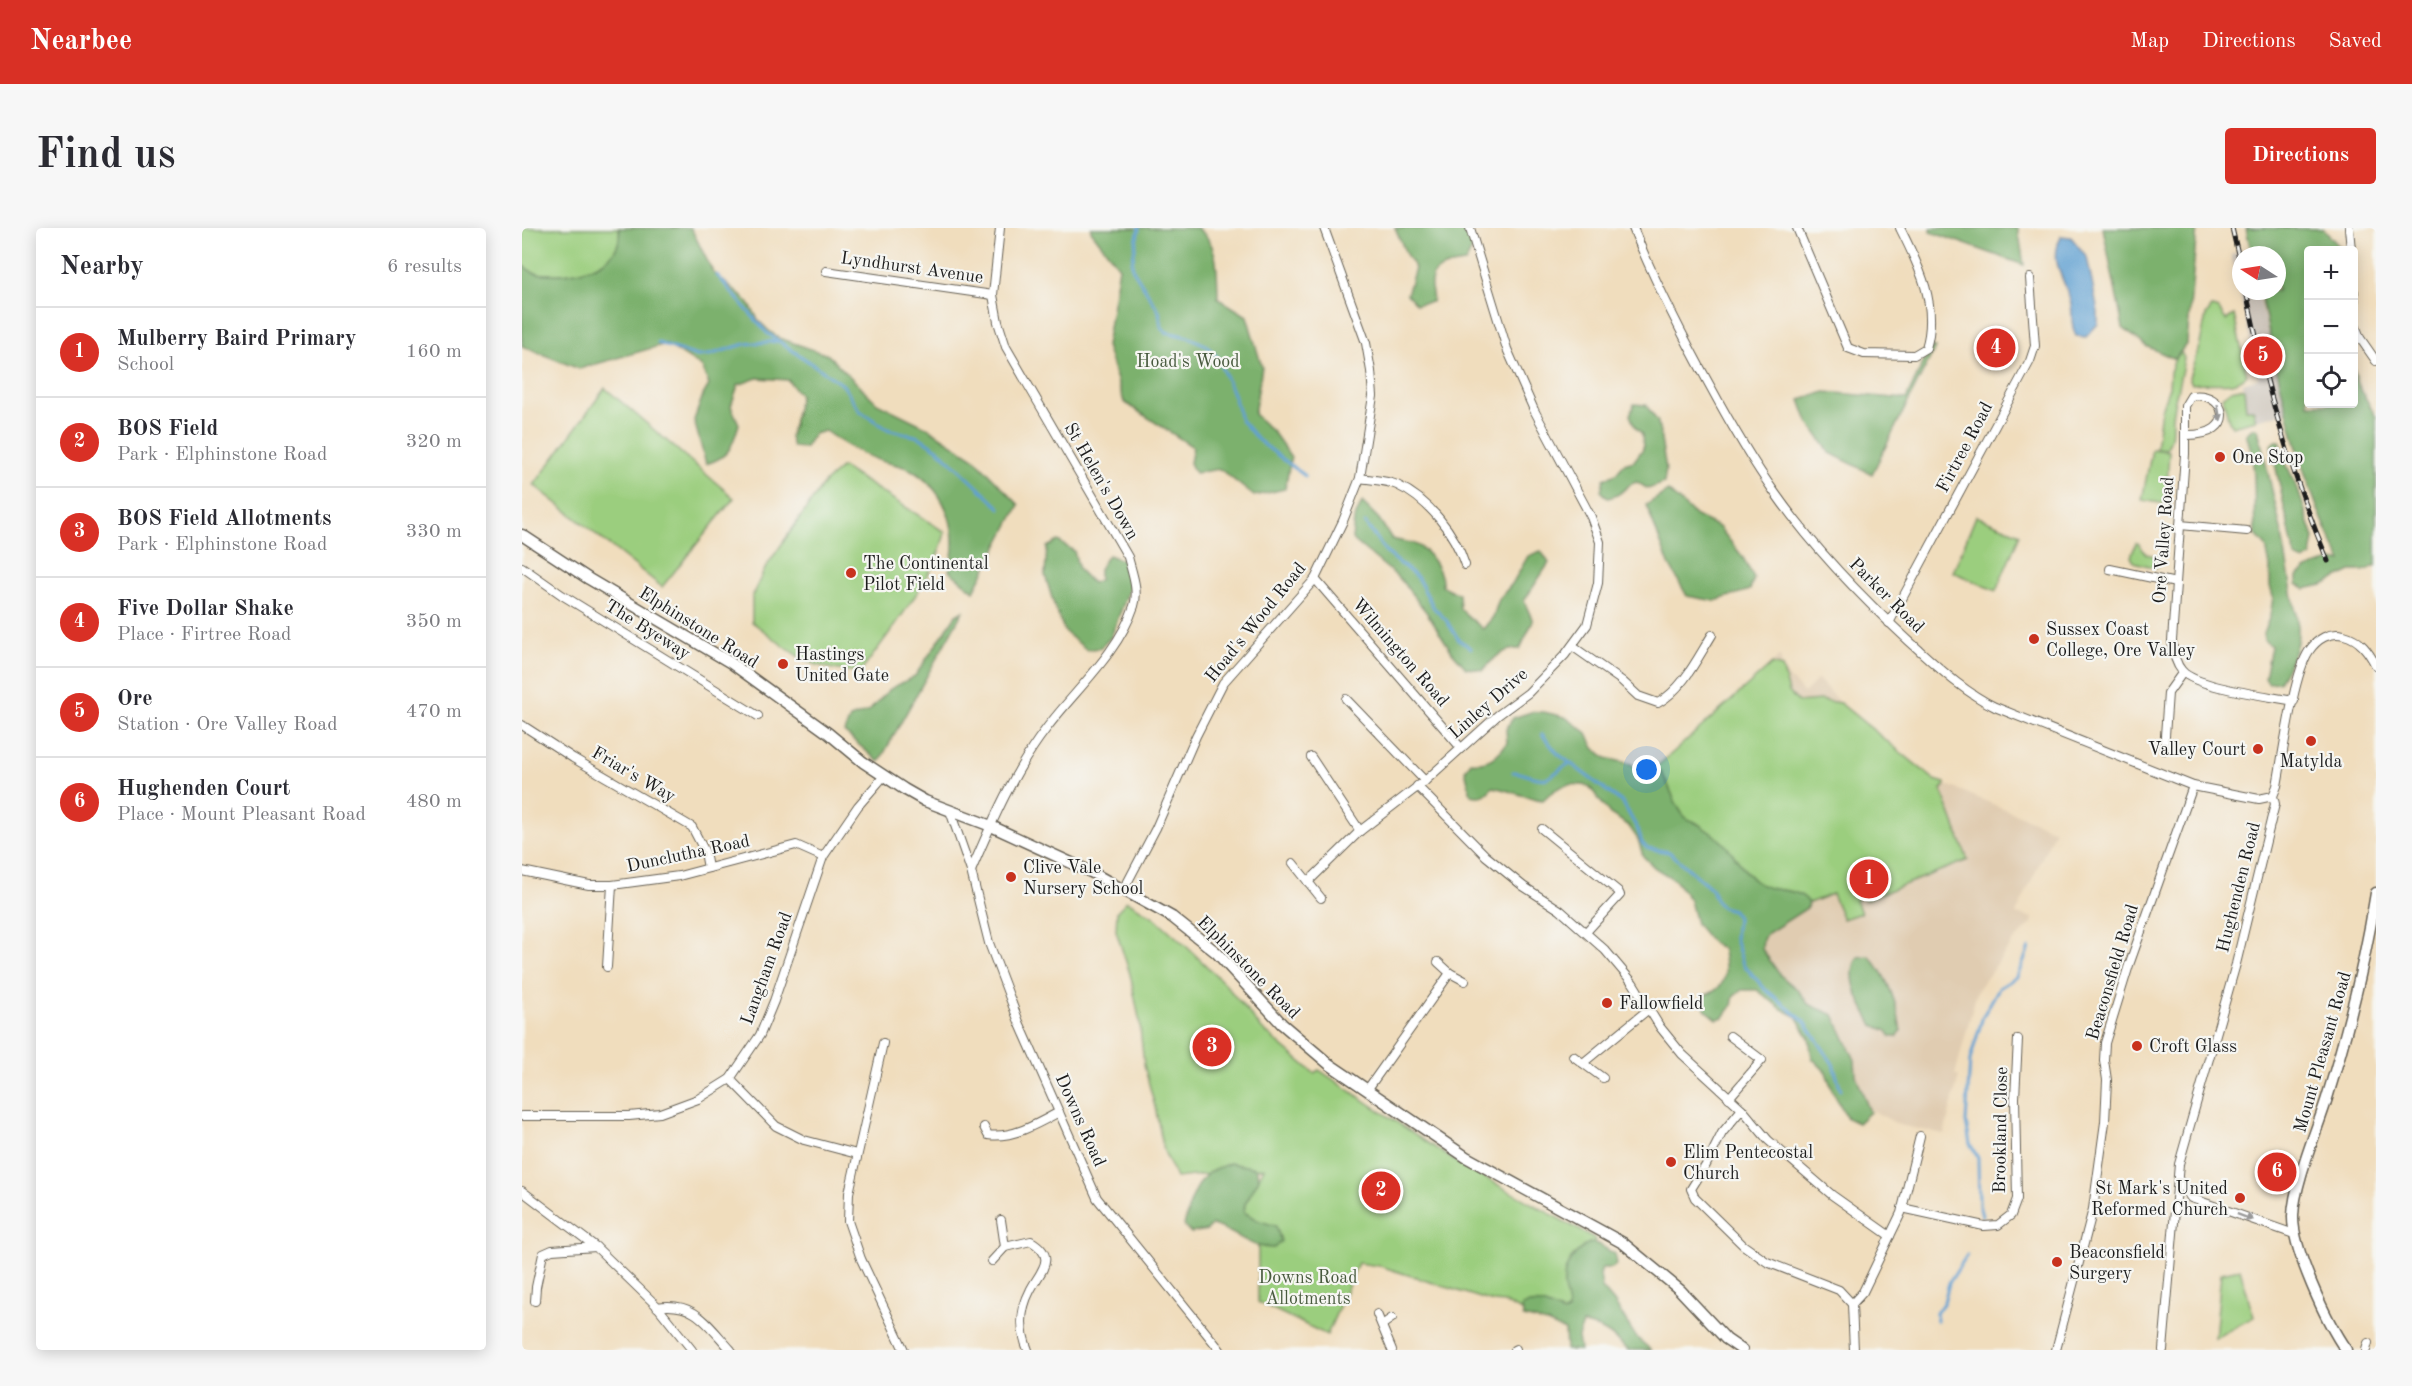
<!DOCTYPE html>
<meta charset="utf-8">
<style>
body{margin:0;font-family:"Old Standard TT",serif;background:#f7f7f7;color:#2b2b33}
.controls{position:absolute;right:18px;top:18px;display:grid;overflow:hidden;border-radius:6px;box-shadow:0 3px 15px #0003}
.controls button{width:54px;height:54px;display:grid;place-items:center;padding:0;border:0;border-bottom:2px solid #e1e1e2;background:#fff;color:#2b2b33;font:30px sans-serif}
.compass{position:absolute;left:1710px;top:18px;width:54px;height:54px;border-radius:50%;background:#fff;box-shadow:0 3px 15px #0003;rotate:282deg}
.you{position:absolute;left:1125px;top:542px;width:21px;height:21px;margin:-15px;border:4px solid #fff;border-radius:50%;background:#1a73e8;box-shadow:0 0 0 9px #1a73e833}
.badge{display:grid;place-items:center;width:39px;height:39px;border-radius:50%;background:#d93025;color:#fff;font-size:20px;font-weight:700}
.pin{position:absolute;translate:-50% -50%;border:3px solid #fff;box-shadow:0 2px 6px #0006}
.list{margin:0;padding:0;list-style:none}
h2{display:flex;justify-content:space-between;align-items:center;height:78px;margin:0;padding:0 24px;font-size:26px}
h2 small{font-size:20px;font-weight:400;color:#7c7c81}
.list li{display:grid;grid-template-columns:39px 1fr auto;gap:18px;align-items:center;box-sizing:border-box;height:90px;padding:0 24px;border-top:2px solid #e1e1e2}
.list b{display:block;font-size:22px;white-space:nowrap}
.list p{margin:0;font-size:20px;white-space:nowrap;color:#7c7c81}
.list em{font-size:20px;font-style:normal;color:#7c7c81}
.icon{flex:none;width:33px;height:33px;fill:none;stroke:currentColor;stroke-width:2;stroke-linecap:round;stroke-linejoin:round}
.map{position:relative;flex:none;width:1854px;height:1122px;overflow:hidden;border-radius:6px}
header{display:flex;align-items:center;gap:36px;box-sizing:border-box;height:84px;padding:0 30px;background:#d93025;color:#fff}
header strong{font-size:28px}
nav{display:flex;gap:33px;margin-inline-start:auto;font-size:21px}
.intro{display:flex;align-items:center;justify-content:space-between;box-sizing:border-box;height:144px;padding:0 36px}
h1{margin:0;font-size:42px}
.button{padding:15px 27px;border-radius:6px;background:#d93025;color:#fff;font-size:21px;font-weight:700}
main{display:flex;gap:36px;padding:0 36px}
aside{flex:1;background:#fff;border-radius:6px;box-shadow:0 3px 15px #0003}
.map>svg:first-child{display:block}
</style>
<header>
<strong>Nearbee</strong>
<nav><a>Map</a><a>Directions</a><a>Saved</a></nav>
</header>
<div class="intro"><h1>Find us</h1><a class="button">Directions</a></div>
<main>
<aside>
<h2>Nearby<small>6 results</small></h2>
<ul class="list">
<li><span class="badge">1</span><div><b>Mulberry Baird Primary</b><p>School</p></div><em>160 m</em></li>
<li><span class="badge">2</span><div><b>BOS Field</b><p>Park · Elphinstone Road</p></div><em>320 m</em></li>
<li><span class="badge">3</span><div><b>BOS Field Allotments</b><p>Park · Elphinstone Road</p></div><em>330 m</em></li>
<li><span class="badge">4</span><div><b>Five Dollar Shake</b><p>Place · Firtree Road</p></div><em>350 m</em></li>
<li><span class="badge">5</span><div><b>Ore</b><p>Station · Ore Valley Road</p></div><em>470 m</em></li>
<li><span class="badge">6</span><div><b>Hughenden Court</b><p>Place · Mount Pleasant Road</p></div><em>480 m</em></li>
</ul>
</aside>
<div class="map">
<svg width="1854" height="1122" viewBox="0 0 1854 1122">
<rect width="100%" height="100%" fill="#f6f6f2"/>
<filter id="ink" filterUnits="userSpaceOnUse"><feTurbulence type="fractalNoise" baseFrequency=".0167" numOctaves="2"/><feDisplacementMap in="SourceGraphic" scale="12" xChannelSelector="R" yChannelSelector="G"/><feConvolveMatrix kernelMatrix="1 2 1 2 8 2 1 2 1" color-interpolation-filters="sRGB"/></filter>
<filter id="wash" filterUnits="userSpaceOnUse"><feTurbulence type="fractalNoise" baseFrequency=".008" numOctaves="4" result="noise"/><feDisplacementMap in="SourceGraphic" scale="24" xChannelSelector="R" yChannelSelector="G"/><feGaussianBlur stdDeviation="1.35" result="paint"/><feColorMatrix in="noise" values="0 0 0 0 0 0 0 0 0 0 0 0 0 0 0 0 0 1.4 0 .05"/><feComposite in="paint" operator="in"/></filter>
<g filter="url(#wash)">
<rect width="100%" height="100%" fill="#f0ddbd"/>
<path fill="#e0ccb1" d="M1258,428L1262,444L1282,465L1296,451L1318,475L1413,552L1533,602L1494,686L1511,690L1510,695L1491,714L1455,763L1433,847L1437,848L1422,906L1377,897L1326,869L1300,795L1244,761L1106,553L1130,543Z"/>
<path fill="#cbc2b8" d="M1727,22L1728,27H1719V63H1736L1765,184L1734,192L1731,181H1724L1721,155L1736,150L1709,26Z"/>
<g fill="#9bce7e" stroke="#5c754d" stroke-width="1.5">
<path d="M0,0H97C103,38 52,48 25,46C21,46 15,46 11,44C7,43 3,39 0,36Z"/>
<path d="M1690,79L1696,81L1704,92L1712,87L1725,147C1713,161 1687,153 1670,156L1667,149L1678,116L1684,87Z"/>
<path d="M1659,124L1662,130C1659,149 1653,169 1650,188C1649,200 1652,210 1644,221L1634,220L1639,182L1647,159L1648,144L1653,131Z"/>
<path d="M83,160L212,270L140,359L12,257Z"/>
<path d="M1718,160L1722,161L1724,181H1731L1734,192L1710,198C1704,191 1705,178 1700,169L1709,162Z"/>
<path d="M1630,221L1647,223L1644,276L1620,272Z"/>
<path d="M320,239L423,304C414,348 367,404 341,441C327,447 294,438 281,431C263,421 247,406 230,394V368L244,339L302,255Z"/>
<path d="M1454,288L1498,306L1474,363L1431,344Z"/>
<path d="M1614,315H1616L1624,326L1638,329L1636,338L1633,340L1612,334L1609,329Z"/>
<path d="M1250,436L1260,439L1267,464L1276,474L1298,472L1318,475L1413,552L1423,555V559L1419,561L1446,632L1343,672L1341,669L1334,672L1339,685L1321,691L1310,666L1287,675C1273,655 1250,669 1231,651C1218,639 1211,623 1198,612C1192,607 1185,602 1179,598C1175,594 1168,593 1163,589C1151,576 1149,559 1139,545L1130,543Z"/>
<path d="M605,673L632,689L664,718L703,756L740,801L792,845L797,842L933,933L1072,1010L1075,1020L1052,1100L1007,1086L983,1075L971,1074L858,1038L836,1035L805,1107L736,1074V1011L722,984L723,976L742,940L654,950L642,923L633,879L622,837L617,790L608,746L594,703L595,683Z"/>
<path d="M1718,1041L1732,1089L1693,1110L1699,1045Z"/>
</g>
<g fill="#7cb16d" stroke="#4c6644" stroke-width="1.5">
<path d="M97,0H169L191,44L226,74L237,93L246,102L257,110L306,127L355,175L406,200L452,230L497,277L452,363L427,343C438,304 426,265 391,243C381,237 367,236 356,232C337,225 319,215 303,203L292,206L283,220L271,219L268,209L278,168L266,152L235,150L216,157L209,178L217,196C210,219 208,229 184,236L172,192L181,167L187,157L180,139L144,116L57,141L0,118V36C3,39 7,43 11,44C15,46 21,46 25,46C52,48 103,38 97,0Z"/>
<path d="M569,0H675C698,15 695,46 696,70L725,88L740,139L732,186L752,205L769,229L763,261L732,268L698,241L673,245L668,235L671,219L602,174L584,118L597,39L569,3Z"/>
<path d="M873,0H946L950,21L943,35C930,37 910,38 909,55C908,62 912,66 910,74L894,76L885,66L893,40L885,28Z"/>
<path d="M1409,0H1496L1502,37L1409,4Z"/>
<path d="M1581,0H1675L1665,115L1653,131L1624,118L1601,100Z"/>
<path d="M1724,0L1801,1L1818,19V22H1786V176H1832V141L1836,156L1854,189V338L1841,343H1829L1801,357L1783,361L1775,356V348C1786,339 1805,332 1820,333C1775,250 1758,154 1738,63H1755V27H1730Z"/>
<path d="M1409,118L1413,120L1350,246L1308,225L1286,194L1278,172L1303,164L1384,171Z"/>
<path d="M1112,176L1124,177L1136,194L1144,241L1142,255L1126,261L1115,254C1101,257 1103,267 1086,270L1079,263L1082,251L1094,246L1102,236L1112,233L1121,221L1120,206L1113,199L1108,187Z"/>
<path d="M1731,200L1736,201L1759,301L1776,398C1777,420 1768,436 1757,454L1746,455L1743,450L1749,418L1742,412L1741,406L1748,388L1751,369L1748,358V339L1744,318L1733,306C1731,272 1736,238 1724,206Z"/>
<path d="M1753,213H1758L1765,238L1774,256L1792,310L1789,328L1782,333L1773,329L1749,217Z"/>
<path d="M1146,263L1174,288L1197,299L1220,328L1232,350L1228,362L1193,373L1165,368L1147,336L1124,277Z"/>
<path d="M840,274L857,291L870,311C877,313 886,314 893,316C906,321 922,345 920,358L937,366L938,381L961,401L971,389L977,371L990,356L1006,328L1019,323L1027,335L1002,373L1011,393L998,421C981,420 972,430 961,442L944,440L930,424L905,385L878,351L830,311L832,292Z"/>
<path d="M536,313L552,323L557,342L570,355L577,352V341L586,327L600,332L608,359L589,409L578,420L565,422L543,404L533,380L523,347L525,319Z"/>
<path d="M441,383L357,534L322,504L328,490L347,483L368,461L393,448L434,387Z"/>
<path d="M1009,484H1022L1043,489L1064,504L1072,520L1084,530L1109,536L1116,541L1139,544C1149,558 1151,576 1163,589C1168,593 1174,594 1179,598C1185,602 1192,607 1198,612C1211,622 1218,639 1231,651C1250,669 1273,655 1287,675L1285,680L1246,705L1241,711L1240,721L1258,747L1276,762L1286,776L1312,787L1333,832L1334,848L1348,884L1336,895L1325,890L1310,862L1304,844L1290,830L1287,810L1274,788L1260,781L1235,762H1220L1212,767L1210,778L1202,789L1195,791L1184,782L1180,773L1183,767C1208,759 1205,741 1200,720L1189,714L1174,696L1168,672L1153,652L1133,640L1121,628L1116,611L1106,597L1088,586L1067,558C1046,554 1036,557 1021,572C1003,570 988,562 971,559C963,567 961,570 949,567L943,542L949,534C967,536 975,528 985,515L984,501L991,490Z"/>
<path d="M1347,728C1365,745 1376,779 1379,803L1375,809H1369L1365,803L1351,797C1340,777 1322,750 1336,729Z"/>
<path d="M708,935L734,940L737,951L723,976L722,984L735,992L754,998L759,1013L752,1020C727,1021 714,1003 690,997L685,1002L669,1005L662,998C666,979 672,958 686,945C691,941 702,938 708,935Z"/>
<path d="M1067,1015L1076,1016L1093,1026L1095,1036L1090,1040H1080L1078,1047L1080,1060L1092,1074L1114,1109L1129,1122H1106C1093,1110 1079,1098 1061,1096L1056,1109L1058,1122H1044L1043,1103L1025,1095L1001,1089L1000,1078C1016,1072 1027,1078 1041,1085L1046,1083C1046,1074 1043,1067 1042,1059C1040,1039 1051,1025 1067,1015Z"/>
</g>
<path fill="#60a0d2" stroke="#3e5e77" stroke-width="1.5" d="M1539,8L1549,9L1565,29L1576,84V96L1564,109L1554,108C1548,97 1551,88 1549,76C1544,51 1526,36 1539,8Z"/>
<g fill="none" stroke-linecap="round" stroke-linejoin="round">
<g stroke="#60a0d2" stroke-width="3">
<path d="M617,0L610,35L611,42L637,83L639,98L644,104L666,109L684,117L695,129L712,168L719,192L736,212L783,248"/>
<path d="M195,47L245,105L321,157L338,183L365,201L397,209L417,222L478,280"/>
<path d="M136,115L175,128L187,127L223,116L256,113"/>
<path d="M843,295L865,325L895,349L912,380L924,392L937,412L949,420"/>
<path d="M1020,506L1036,526L1101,575L1116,602L1120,615L1125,620L1147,624L1190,661L1195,674L1200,679L1211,682L1215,690L1213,710L1221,736L1243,761L1283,794L1311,836L1319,862"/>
<path d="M991,544C1002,544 1014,553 1025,550C1034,547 1040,537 1050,535"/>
<path d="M1460,988L1457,977L1456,930L1448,916L1444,894L1448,832L1461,788L1477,760L1495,749L1507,720"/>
<path d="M1415,1093L1414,1085L1422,1074L1427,1055L1445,1027"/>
</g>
</g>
</g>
<g filter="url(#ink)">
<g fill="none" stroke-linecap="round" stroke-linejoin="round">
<defs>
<g id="minor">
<path d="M1111,0C1133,54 1159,105 1187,156C1207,193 1228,230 1253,265C1291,319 1338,368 1387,413C1414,437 1440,463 1473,479L1671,558L1737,571L1751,568"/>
<path d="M1275,0L1326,120L1342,126L1392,127L1404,120C1417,77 1397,38 1378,0"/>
<path d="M1827,0L1829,22"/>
<path d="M304,43L471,67"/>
<path d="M1832,64L1833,97L1838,110L1854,133"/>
<path d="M1664,207C1718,208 1704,162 1669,168L1663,178V226L1650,413C1651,424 1653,435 1660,443C1675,460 1748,468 1772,473"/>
<path d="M838,250C849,252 864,252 875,257C906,271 933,305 943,337"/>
<path d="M1658,297L1725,303"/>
<path d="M0,339L40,367L236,488"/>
<path d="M1588,341L1654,355"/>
<path d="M793,351L939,520"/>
<path d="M1367,395L1508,133L1513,118L1508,50"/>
<path d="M1050,418L1100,453L1116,468L1136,475C1161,461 1175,431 1190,407"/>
<path d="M824,471L903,553"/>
<path d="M0,497L51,530L170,599L183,624L186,640"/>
<path d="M1642,522L1646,465L1661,444"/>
<path d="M789,529L838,603"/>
<path d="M895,558L964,628L1001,658L1038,682L1083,722L1111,755L1138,799L1160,826L1220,881L1246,912L1310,967L1368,1008"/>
<path d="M428,583L449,643L467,715L497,794L575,970L698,1122"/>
<path d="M1020,601L1096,663L1098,667L1064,704"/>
<path d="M771,635L799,670"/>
<path d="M0,643L67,657H90L157,648L274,617L301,629"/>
<path d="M449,643C470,594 491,544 524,501C553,462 596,426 612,378C617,362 610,345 606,329L484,119L476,94L471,67L478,0"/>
<path d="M786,654L838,603L903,553L976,487L1006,465L1043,427L1065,397L1076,355L1078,314L1069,289L1012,182L985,121L948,0"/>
<path d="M602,661L634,600L674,508L701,455L793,351L821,293L838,250L851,168L849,143L844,115L802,0"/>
<path d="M916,734L928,745L943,753"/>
<path d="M85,739L90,657"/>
<path d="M361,815L327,965L326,993L339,1031L382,1122"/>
<path d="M1051,828L1081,850"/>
<path d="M1061,835L1128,780"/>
<path d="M208,851L254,898L282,912L335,926"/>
<path d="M845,862L928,745"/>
<path d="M1207,870L1240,832L1208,808"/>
<path d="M1220,881L1200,905L1184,937L1169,961L1173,970L1221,1017L1245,1034L1317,1062L1330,1076"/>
<path d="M0,888H107L138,885L176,871L208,851L238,807L252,773L301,629L336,578L362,548"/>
<path d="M462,899L466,907C490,911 517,895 537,884"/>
<path d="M1657,952L1669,970L1772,1006"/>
<path d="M0,963L74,1019L134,1077L170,1122"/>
<path d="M1380,980L1462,998L1476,997L1489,987L1495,971L1493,870L1496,811"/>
<path d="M479,992L483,1019"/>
<path d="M470,1033L483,1019L509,1013C537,1030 517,1044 508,1063C498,1082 498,1103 506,1122"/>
<path d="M13,1073L14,1059L21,1026L30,1022L74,1019"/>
<path d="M135,1079C173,1073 185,1096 209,1122"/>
<path d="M855,1086L870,1122"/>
<path d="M860,1097L870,1090"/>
<path d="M992,1122L994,1121"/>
<path d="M1332,1122L1330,1076L1341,1064L1379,985L1398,908"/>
<path d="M1534,1122L1571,981L1583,894L1585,852L1582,832L1583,815L1607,737L1671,558"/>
<path d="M1641,1122L1657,936L1714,736L1753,576L1751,568L1755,558C1761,527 1771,447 1787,423C1795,411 1808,403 1822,407C1838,411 1847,424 1854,438"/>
<path d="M1844,1122L1846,1115"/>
</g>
<g id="tertiary">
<path d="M0,307L67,351L209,435L306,505L341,534L382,561L403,573L469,598L569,644L650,689L695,725L760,796L807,836L944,929L1101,1015L1158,1062L1204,1111L1220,1122"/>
<path d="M1824,1122C1805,1095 1770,1020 1771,988C1772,956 1795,902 1805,870C1826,802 1843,735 1854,665"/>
</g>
</defs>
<use href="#minor" stroke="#666054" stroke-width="10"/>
<use href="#tertiary" stroke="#666054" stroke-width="13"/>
<use href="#minor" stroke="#fff" stroke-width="8"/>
<use href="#tertiary" stroke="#fff" stroke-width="10"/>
<defs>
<g id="rail">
<path d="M1710,0L1719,39"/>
<path d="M1724,63C1744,158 1768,243 1806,333"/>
</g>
</defs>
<use href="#rail" stroke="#1c1c1c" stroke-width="5"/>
<use href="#rail" stroke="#f6f6f2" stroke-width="3" stroke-dasharray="9" stroke-linecap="butt"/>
</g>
<defs><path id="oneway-solid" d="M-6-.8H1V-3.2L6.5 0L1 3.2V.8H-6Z" transform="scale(1.5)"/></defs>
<g fill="#999">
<use href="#oneway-solid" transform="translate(1697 185) rotate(80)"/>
<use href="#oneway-solid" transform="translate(1723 989) rotate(20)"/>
</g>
</g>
<g fill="#c8321e" stroke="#f6f6f2" stroke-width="2">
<circle cx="1698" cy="229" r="6"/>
<circle cx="329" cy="345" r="6"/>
<circle cx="1512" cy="411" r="6"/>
<circle cx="261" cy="436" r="6"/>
<circle cx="1789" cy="513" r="6"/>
<circle cx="1736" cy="521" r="6"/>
<circle cx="489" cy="649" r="6"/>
<circle cx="1085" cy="775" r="6"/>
<circle cx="1615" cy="818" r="6"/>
<circle cx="1149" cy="934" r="6"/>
<circle cx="1718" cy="970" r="6"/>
<circle cx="1535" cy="1034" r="6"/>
</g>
<g text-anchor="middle" stroke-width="4.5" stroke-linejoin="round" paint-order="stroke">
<g font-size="18" fill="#1c1c1c" stroke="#f6f6f2">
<text transform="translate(390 39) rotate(8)" y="6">Lyndhurst Avenue</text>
<text transform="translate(1442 219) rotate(-62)" y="6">Firtree Road</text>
<text transform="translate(580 253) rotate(60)" y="6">St Helen's Down</text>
<text transform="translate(1641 312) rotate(-86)" y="6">Ore Valley Road</text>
<text transform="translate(1365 367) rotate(45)" y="6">Parker Road</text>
<text transform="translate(733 394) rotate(-51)" y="6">Hoad's Wood Road</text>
<text transform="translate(177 399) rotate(32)" y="6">Elphinstone Road</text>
<text transform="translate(126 401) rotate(32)" y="6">The Byeway</text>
<text transform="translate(879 424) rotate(49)" y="6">Wilmington Road</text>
<text transform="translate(966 475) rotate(-41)" y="6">Linley Drive</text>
<text transform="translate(112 546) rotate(30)" y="6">Friar's Way</text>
<text transform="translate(166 625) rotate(-12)" y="6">Dunclutha Road</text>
<text transform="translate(1716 659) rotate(-76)" y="6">Hughenden Road</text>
<text transform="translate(727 739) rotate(45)" y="6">Elphinstone Road</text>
<text transform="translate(244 740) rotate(-70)" y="6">Langham Road</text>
<text transform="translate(1590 744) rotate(-73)" y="6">Beaconsfield Road</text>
<text transform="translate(1800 824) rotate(-74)" y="6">Mount Pleasant Road</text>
<text transform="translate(559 892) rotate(66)" y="6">Downs Road</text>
<text transform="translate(1478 902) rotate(-89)" y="6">Brookland Close</text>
</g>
<g font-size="18" fill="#485a3e" stroke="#f6f6f2">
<text x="666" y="139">Hoad's Wood</text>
<text x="786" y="1055">Downs Road<tspan x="786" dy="21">Allotments</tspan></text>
</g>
<g font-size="18" fill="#1c1c1c" stroke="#f6f6f2" text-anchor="start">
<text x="1710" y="235">One Stop</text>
<text x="341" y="341">The Continental<tspan x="341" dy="21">Pilot Field</tspan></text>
<text x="1524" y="407">Sussex Coast<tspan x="1524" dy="21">College, Ore Valley</tspan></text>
<text x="273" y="432">Hastings<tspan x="273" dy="21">United Gate</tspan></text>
<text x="1724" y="527" text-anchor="end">Valley Court</text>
<text x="1789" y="539" text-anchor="middle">Matylda</text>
<text x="501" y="645">Clive Vale<tspan x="501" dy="21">Nursery School</tspan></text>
<text x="1097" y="781">Fallowfield</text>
<text x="1627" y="824">Croft Glass</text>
<text x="1161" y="930">Elim Pentecostal<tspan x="1161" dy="21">Church</tspan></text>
<text x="1706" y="966" text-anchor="end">St Mark's United<tspan x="1706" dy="21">Reformed Church</tspan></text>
<text x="1547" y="1030">Beaconsfield<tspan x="1547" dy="21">Surgery</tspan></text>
</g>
</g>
</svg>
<div class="controls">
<button>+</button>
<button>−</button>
<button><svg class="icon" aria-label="locate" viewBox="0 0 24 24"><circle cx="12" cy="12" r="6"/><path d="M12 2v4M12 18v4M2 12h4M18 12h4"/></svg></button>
</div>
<svg class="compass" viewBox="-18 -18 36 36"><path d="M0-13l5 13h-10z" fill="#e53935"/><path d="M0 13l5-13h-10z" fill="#7c7c81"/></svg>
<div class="you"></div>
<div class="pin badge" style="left:1347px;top:651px">1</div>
<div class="pin badge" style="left:859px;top:963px">2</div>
<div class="pin badge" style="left:690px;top:819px">3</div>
<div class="pin badge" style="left:1474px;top:120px">4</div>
<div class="pin badge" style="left:1741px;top:128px">5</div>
<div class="pin badge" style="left:1755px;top:944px">6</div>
</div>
</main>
